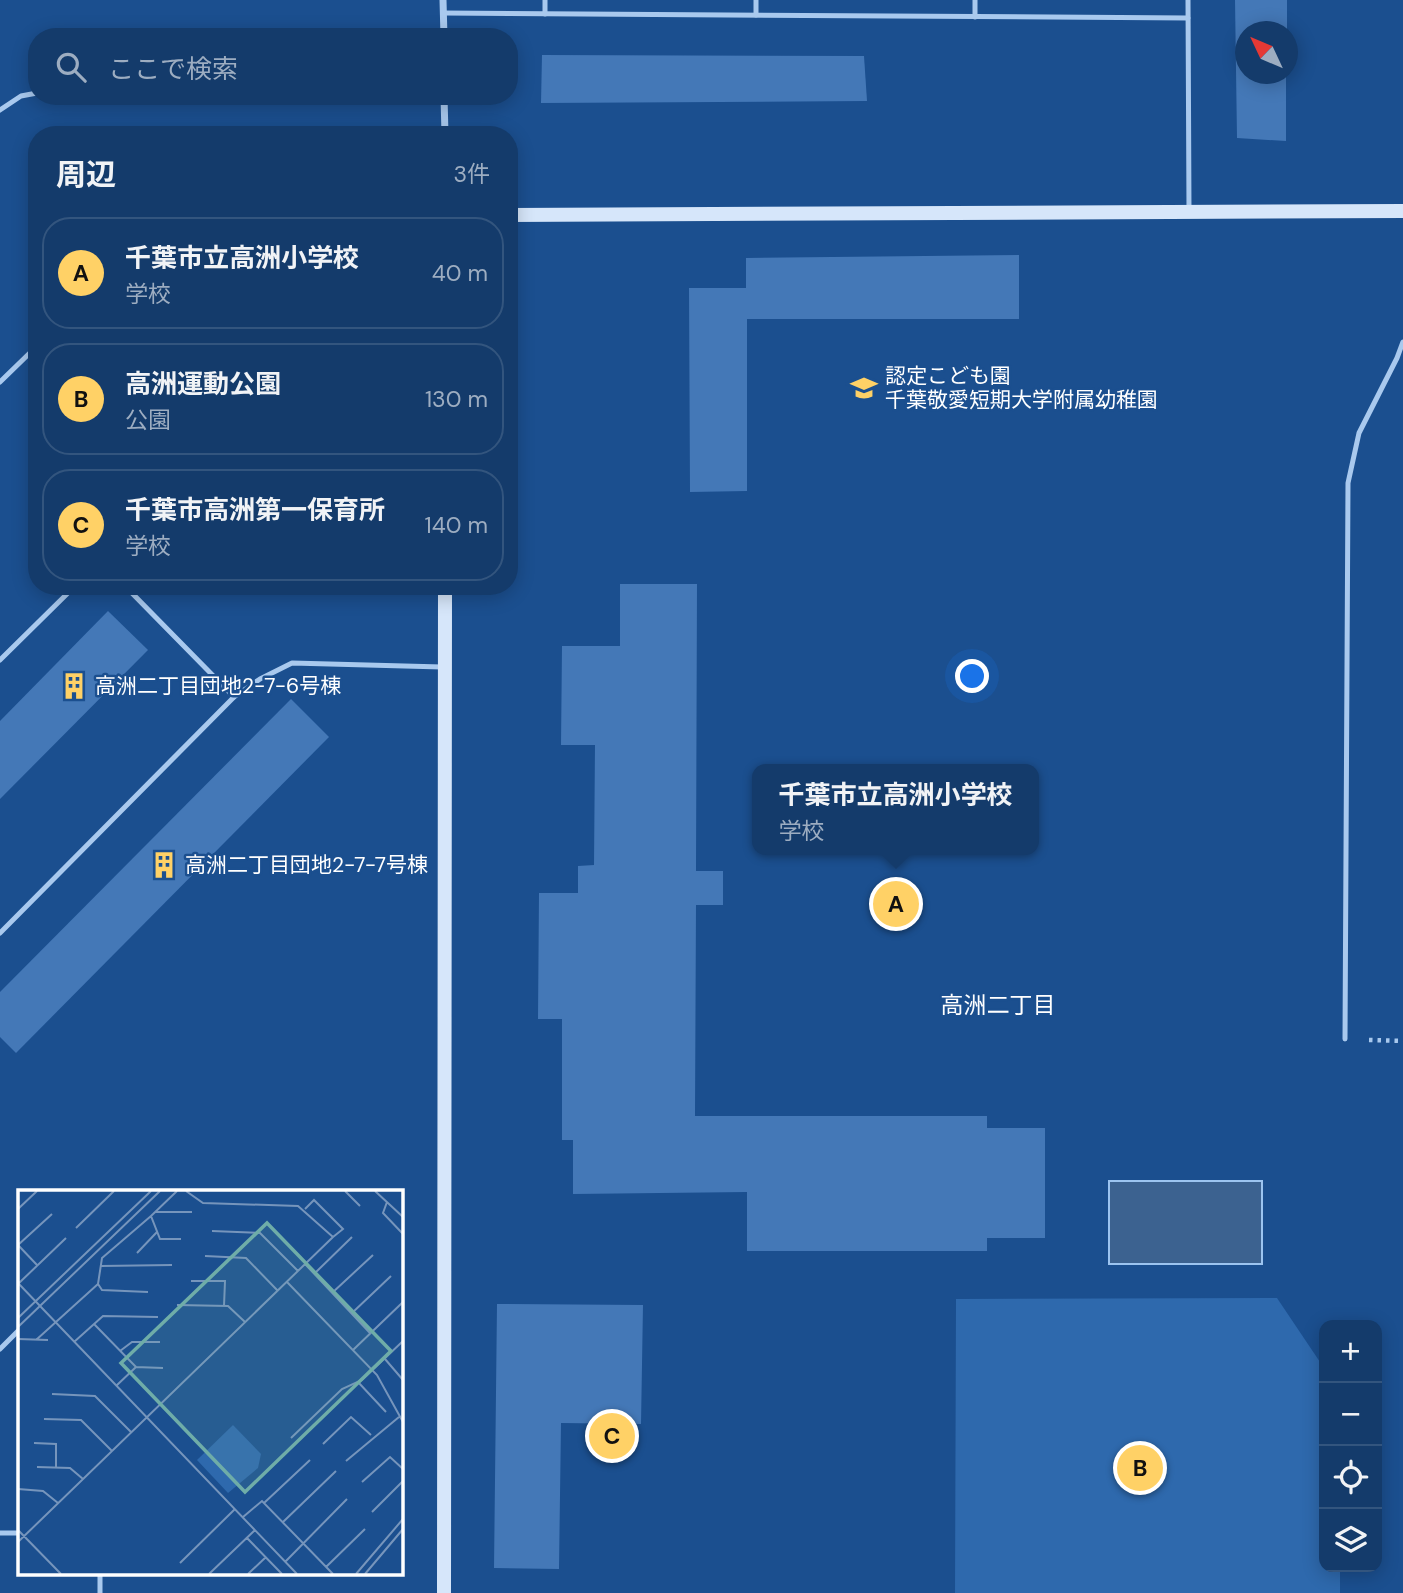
<!DOCTYPE html>
<html lang="ja">
<meta charset="utf-8">
<style>
body{margin:0;font-family:"DM Sans","Noto Sans JP",sans-serif;background:#1d4271;color:#f1f3f6}
.controls{position:absolute;right:21px;bottom:21px;display:grid;overflow:hidden;border-radius:14px;box-shadow:0 4px 18px #0003}
.controls button{width:63px;height:63px;display:grid;place-items:center;padding:0;border:0;border-bottom:2px solid #33557e;background:#143b6b;color:#f1f3f6;font:35px sans-serif}
.compass{position:absolute;left:1235px;top:21px;width:63px;height:63px;border-radius:50%;background:#143b6b;box-shadow:0 4px 18px #0003;rotate:314deg}
.you{position:absolute;left:973px;top:677px;width:24px;height:24px;margin:-18px;border:5px solid #fff;border-radius:50%;background:#1a73e8;box-shadow:0 0 0 10px #1a73e833}
.badge{display:grid;place-items:center;width:46px;height:46px;border-radius:50%;background:#ffd166;color:#111;font-size:23px;font-weight:700}
.pin{position:absolute;translate:-50% -50%;border:4px solid #fff;box-shadow:0 2px 7px #0006}
.popup{position:absolute;left:752px;top:764px;width:287px;height:91px;box-sizing:border-box;display:grid;place-content:center;border-radius:14px;background:#143b6b;filter:drop-shadow(0 2px 5px #0005);font-size:23px;white-space:nowrap;color:#9dadc1}
.popup b{font-size:26px;color:#f1f3f6}
.popup::after{content:'';position:absolute;left:50%;top:100%;margin-left:-14px;border:14px solid transparent;border-top-color:#143b6b}
.list{margin:0;padding:0;list-style:none}
h2{display:flex;justify-content:space-between;align-items:center;height:91px;margin:0;padding:0 28px;font-size:30px}
h2 small{font-size:23px;font-weight:400;color:#9dadc1}
.list li{display:grid;grid-template-columns:46px 1fr auto;gap:21px;align-items:center;box-sizing:border-box;height:112px;margin:0 14px 14px;padding:0 14px;border:2px solid #33557e;border-radius:28px}
.list b{display:block;font-size:26px;white-space:nowrap}
.list p{margin:0;font-size:23px;white-space:nowrap;color:#9dadc1}
.list em{font-size:23px;font-style:normal;color:#9dadc1}
.icon{flex:none;width:38px;height:38px;fill:none;stroke:currentColor;stroke-width:2;stroke-linecap:round;stroke-linejoin:round}
.map{position:relative;flex:none;width:1403px;height:1593px;overflow:hidden}
.search{position:absolute;background:#143b6b;box-shadow:0 4px 18px #0003;left:28px;top:28px;width:490px;height:77px;display:flex;align-items:center;gap:18px;box-sizing:border-box;padding:0 24px;border-radius:28px;color:#9dadc1;font-size:26px}
.panel{position:absolute;background:#143b6b;box-shadow:0 4px 18px #0003;left:28px;top:126px;width:490px;height:469px;border-radius:28px}
.map>svg:first-child{display:block}
</style>
<div class="map">
<svg width="1403" height="1593" viewBox="0 0 1403 1593">
<rect width="100%" height="100%" fill="#1b4f8f"/>
<path fill="#2e69ad" d="M1277,1298L1324,1368V1567H1340V1593H955L956,1299Z"/>
<rect fill="#3c6290" stroke="#9cc4f0" stroke-width="2" x="1109" y="1181" width="153" height="83"/>
<g fill="#4478b7">
<path d="M1235,0H1287V32H1245V74H1286V141L1237,138Z"/>
<path d="M542,55L864,56L867,101L541,103Z"/>
<path d="M1019,255V319H747V491L690,492L689,288H746V258Z"/>
<path d="M620,584H697L696,871H723V905H696L695,1116H987V1128H1045V1238H987V1251H747V1192L573,1194V1140H562V1019H538L539,893H578V866L594,865L595,745H561L562,646H620Z"/>
<path d="M108,611L148,650L0,799V721Z"/>
<path d="M291,699L329,737L16,1053L0,1037V992Z"/>
<path d="M497,1304L643,1305L641,1424L561,1423L559,1569L494,1568Z"/>
</g>
<g fill="none" stroke-linecap="round" stroke-linejoin="round">
<path stroke="#a9c9ee" stroke-width="4.5" stroke-dasharray="3.5 5" stroke-linecap="butt" d="M1369,1040L1403,1041"/>
<g stroke="#a9c9ee" stroke-width="5">
<path d="M545,0V14"/>
<path d="M1188,0L1189,211"/>
<path d="M443,13L1188,18"/>
<path d="M756,15V0"/>
<path d="M975,17V0"/>
<path d="M0,110L21,96L37,93"/>
<path d="M0,382L37,346"/>
<path d="M125,586L234,697"/>
<path d="M0,660L75,586"/>
<path d="M0,933L234,697L260,679L292,663L442,667"/>
<path d="M1345,1039L1348,483L1359,433L1397,358L1403,342"/>
<path d="M0,1349L19,1330"/>
<path d="M0,1533H19"/>
<path d="M100,1574V1593"/>
</g>
<g stroke="#a9c9ee" stroke-width="7">
<path d="M443,0L444,37"/>
<path d="M444,96L445,135"/>
</g>
<g stroke="#d6e6fa" stroke-width="14">
<path d="M509,215L1403,211"/>
<path d="M444,1593L445,586"/>
</g>
</g>
<defs>
<symbol id="school-bare" viewBox="-9 -9 18 18"><path d="M0-5L7-2L0 1L-7-2ZM-4 1L0 2.5L4 1V4Q0 6-4 4Z" fill="#ffd166" stroke="#1b4f8f" stroke-width="2.5" paint-order="stroke"/></symbol>
<symbol id="building-bare" viewBox="-9 -9 18 18"><path d="M-4-6H4V6H1V3H-1V6H-4ZM-2.5-4.3h1.7v1.8h-1.7ZM.8-4.3h1.7v1.8H.8ZM-2.5-1h1.7V.8h-1.7ZM.8-1h1.7V.8H.8Z" fill="#ffd166" stroke="#1b4f8f" stroke-width="2.5" paint-order="stroke"/></symbol>
</defs>
<g fill-rule="evenodd">
<use href="#school-bare" x="845" y="369" width="38" height="38"/>
<use href="#building-bare" x="55" y="667" width="38" height="38"/>
<use href="#building-bare" x="145" y="846" width="38" height="38"/>
</g>
<g text-anchor="middle" stroke-width="5" stroke-linejoin="round" paint-order="stroke">
<g font-size="21" fill="#fff" stroke="#1b4f8f" text-anchor="start">
<text x="885" y="383">認定こども園<tspan x="885" dy="24">千葉敬愛短期大学附属幼稚園</tspan></text>
<text x="95" y="693">高洲二丁目団地2-7-6号棟</text>
<text x="185" y="872">高洲二丁目団地2-7-7号棟</text>
</g>
<g font-size="23" fill="#fff" stroke="#1b4f8f">
<text x="998" y="1013">高洲二丁目</text>
</g>
</g>
<g transform="translate(18 1190)">
<rect width="385" height="385" fill="#1b4f8f"/>
<path d="M215,235L243,264L240,278L210,303L179,270Z" fill="#2e69ad"/>
<path fill="none" stroke="#7695bc" stroke-width="2" d="M159,1L133,26L142,49H163M327,1L342,16M357,1L385,27M369,12L365,23L385,44M0,19L19,1M287,19L296,10L325,39L315,47M137,22H174M58,38L96,1M194,41L242,43L280,81M0,55L34,24M0,55L19,75M119,63L139,42M187,66L228,68L260,101M287,74L352,143M83,76L154,75M296,84L334,47M173,91H207L206,116M269,92L359,185L385,232M0,93L279,384M0,94L48,48M80,94L84,100L130,102M314,103L355,65M159,115L210,116L227,132M334,123L373,86M0,128L133,1M76,134L118,177L145,178M0,137L142,1M0,149L30,150M18,150L80,94L84,68L133,26M56,152L85,126L140,127M335,160L385,112M102,161L114,152H142M367,169L385,190M340,192L368,222M98,196L118,177M34,204L77,206L113,242M26,229L63,230L94,261M273,248L324,199L344,190L385,151M16,253L38,254V278M305,254L333,227L353,245M328,271L381,227M19,277L52,278L65,289M344,292L372,267L385,279M0,299L25,301L40,313M246,313L292,270M354,322L385,291M225,327L244,311L315,384M265,332L318,281M0,340L43,384M229,348L264,384M0,352L315,47L280,16L185,13L168,1M267,372L329,309M162,373L217,319M308,377L347,339M191,384L237,340M230,384L248,367M338,384L385,329M347,384L385,339"/>
<path fill="#6fada8" fill-opacity="0.15" stroke="#6fada8" stroke-width="3.5" d="M249,33L373,161L227,302L103,173Z"/>
<rect width="385" height="385" fill="none" stroke="#fff" stroke-width="3.5"/>
</g>
</svg>
<div class="controls">
<button>+</button>
<button>−</button>
<button><svg class="icon" aria-label="locate" viewBox="0 0 24 24"><circle cx="12" cy="12" r="6"/><path d="M12 2v4M12 18v4M2 12h4M18 12h4"/></svg></button>
<button><svg class="icon" aria-label="layers" viewBox="0 0 24 24"><path d="M12 4l9 5-9 5-9-5zM3 14l9 5 9-5"/></svg></button>
</div>
<svg class="compass" viewBox="-18 -18 36 36"><path d="M0-13l5 13h-10z" fill="#e53935"/><path d="M0 13l5-13h-10z" fill="#9dadc1"/></svg>
<div class="you"></div>
<div class="pin badge" style="left:896px;top:904px">A</div>
<div class="popup"><b>千葉市立高洲小学校</b>学校</div>
<div class="pin badge" style="left:1140px;top:1468px">B</div>
<div class="pin badge" style="left:612px;top:1436px">C</div>
<div class="search"><svg class="icon" aria-label="search" viewBox="0 0 24 24"><circle cx="10" cy="10" r="6"/><path d="M15 15l6 6"/></svg>ここで検索</div>
<section class="panel">
<h2>周辺<small>3件</small></h2>
<ul class="list">
<li><span class="badge">A</span><div><b>千葉市立高洲小学校</b><p>学校</p></div><em>40 m</em></li>
<li><span class="badge">B</span><div><b>高洲運動公園</b><p>公園</p></div><em>130 m</em></li>
<li><span class="badge">C</span><div><b>千葉市高洲第一保育所</b><p>学校</p></div><em>140 m</em></li>
</ul>
</section>
</div>
